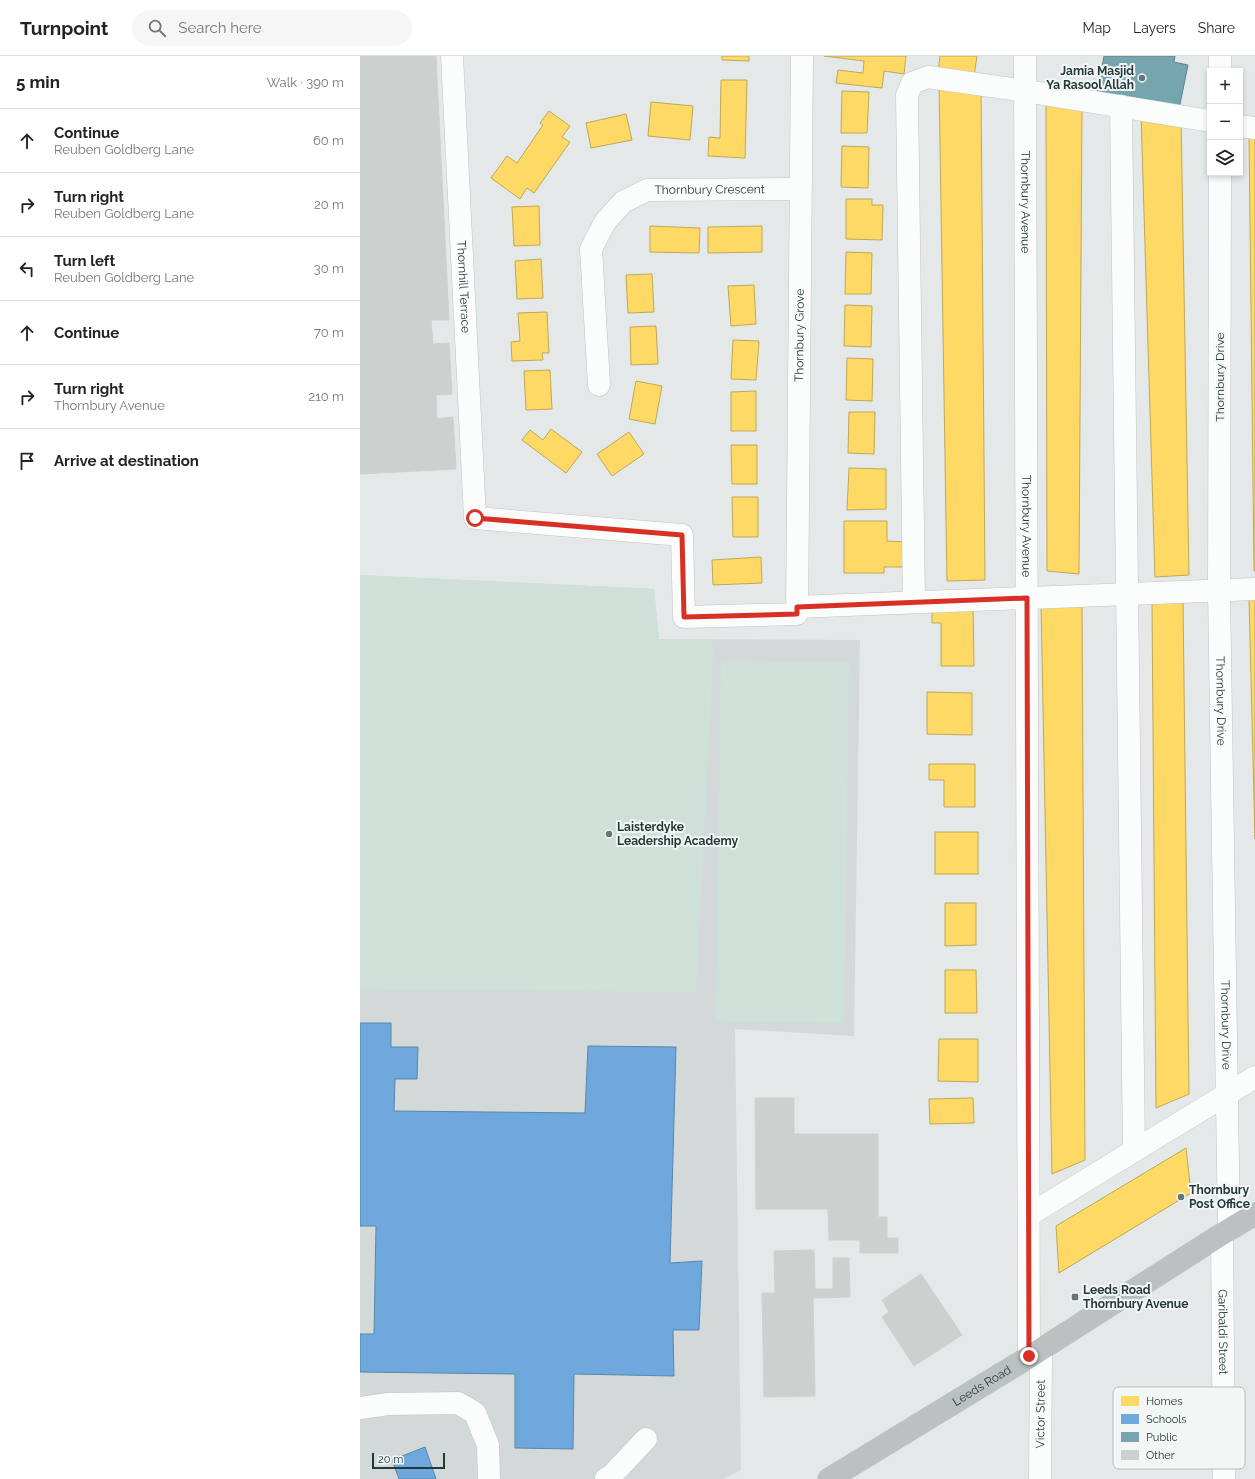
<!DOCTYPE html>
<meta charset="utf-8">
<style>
body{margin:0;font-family:Raleway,sans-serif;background:#f6f6f6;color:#222}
.controls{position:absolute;right:12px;top:12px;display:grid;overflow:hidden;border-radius:0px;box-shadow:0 2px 6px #0003}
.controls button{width:36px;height:36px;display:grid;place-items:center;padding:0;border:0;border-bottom:1px solid #e0e0e0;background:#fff;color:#222;font:20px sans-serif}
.scale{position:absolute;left:12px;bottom:10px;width:73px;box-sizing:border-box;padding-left:4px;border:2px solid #243939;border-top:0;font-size:11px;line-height:14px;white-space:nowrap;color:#243939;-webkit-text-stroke:3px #f2f7f6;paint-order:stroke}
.stop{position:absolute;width:12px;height:12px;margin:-9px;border:3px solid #d93025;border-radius:50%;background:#fff}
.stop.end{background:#d93025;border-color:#fff;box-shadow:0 1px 4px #0008}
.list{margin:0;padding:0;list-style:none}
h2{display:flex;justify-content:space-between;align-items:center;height:52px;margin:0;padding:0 16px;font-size:17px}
h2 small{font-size:13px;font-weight:400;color:#767676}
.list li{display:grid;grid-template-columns:26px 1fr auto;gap:12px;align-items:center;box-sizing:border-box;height:64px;padding:0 16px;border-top:1px solid #e0e0e0}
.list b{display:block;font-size:15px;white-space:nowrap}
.list p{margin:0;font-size:13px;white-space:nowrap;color:#767676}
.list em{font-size:13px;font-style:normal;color:#767676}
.icon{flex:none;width:22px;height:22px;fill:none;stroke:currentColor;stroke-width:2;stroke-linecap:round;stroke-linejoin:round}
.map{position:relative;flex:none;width:895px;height:1423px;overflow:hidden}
header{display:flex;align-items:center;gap:24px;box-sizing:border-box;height:56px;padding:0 20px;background:#fff;border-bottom:1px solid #e0e0e0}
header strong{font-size:19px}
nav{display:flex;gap:22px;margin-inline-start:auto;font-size:14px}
.search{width:280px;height:36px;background:#f6f6f6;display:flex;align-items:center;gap:10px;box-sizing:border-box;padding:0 14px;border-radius:22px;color:#767676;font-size:15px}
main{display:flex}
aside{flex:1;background:#fff}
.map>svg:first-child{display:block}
</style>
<header>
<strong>Turnpoint</strong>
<div class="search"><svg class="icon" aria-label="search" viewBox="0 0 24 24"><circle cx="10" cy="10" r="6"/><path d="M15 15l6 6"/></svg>Search here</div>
<nav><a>Map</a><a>Layers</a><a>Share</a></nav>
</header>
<main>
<aside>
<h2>5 min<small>Walk · 390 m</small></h2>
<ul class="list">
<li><svg class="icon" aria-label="ahead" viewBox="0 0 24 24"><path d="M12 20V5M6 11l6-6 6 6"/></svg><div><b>Continue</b><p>Reuben Goldberg Lane</p></div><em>60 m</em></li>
<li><svg class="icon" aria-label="right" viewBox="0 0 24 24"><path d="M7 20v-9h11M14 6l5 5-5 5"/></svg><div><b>Turn right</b><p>Reuben Goldberg Lane</p></div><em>20 m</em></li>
<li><svg class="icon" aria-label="left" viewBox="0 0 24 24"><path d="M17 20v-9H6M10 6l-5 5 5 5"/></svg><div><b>Turn left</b><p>Reuben Goldberg Lane</p></div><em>30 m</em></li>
<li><svg class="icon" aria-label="ahead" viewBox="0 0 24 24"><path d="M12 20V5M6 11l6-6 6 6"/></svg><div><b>Continue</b></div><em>70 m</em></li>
<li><svg class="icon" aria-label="right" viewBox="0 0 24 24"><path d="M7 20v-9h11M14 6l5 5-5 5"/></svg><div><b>Turn right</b><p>Thornbury Avenue</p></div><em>210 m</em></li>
<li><svg class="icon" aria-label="arrive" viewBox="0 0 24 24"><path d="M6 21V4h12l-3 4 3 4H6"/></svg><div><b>Arrive at destination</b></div></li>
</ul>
</aside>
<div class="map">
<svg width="895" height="1423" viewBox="0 0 895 1423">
<rect width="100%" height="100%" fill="#e4e8e8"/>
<path fill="#d2d9d8" d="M0,519L294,533L299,583L500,584L494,980L375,973L381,1414L363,1423H0Z"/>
<g fill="#cfe0d9">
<path d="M0,519L294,533L299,583H352L353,598L336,936L0,933Z"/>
<path d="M361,604L489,606L484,967L356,965Z"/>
</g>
<g fill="#ffd966" stroke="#bda958">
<path d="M362,0H389V5L362,4Z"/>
<path d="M464,0H546L544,18L524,15L522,32L476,27L478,14L503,17L504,5Z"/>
<path d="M580,0H617L614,20L578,16Z"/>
<path d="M361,24H387L385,102L348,100L349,81L360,82Z"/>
<path d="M579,25L621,33L625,524L587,525Z"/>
<path d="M482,35L509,36L507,77H481Z"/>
<path d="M686,43L722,51L719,518L687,515Z"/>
<path d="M291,46L333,50L330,84L288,80Z"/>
<path d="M189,55L210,70L202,81L210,86L174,137L167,132L160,143L131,122L147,100L157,107L183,69L180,67Z"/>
<path d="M781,57L821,63L829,519L795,521Z"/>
<path d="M266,58L272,84L231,92L226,67Z"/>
<path d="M889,78L895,79V515H894Z"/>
<path d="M482,90L509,91L508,132L481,131Z"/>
<path d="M486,143H512V149H523L522,184L486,183Z"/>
<path d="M179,150L180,189L154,190L152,151Z"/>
<path d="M290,170L340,172L339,197L290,196Z"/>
<path d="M402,170V196L348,197V171Z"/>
<path d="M486,196L512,197L511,238H485Z"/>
<path d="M181,203L183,242L157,243L155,205Z"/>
<path d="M292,218L294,256L268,257L266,219Z"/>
<path d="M394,229L396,268L371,270L368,230Z"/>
<path d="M485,249L512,250L511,291L484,290Z"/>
<path d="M187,256L189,297H182L183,304L152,305L151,286L160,285L158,257Z"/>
<path d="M296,270L298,308L271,309L270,271Z"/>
<path d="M373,284L399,285L396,324L371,323Z"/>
<path d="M487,302L513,303L512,345L486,344Z"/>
<path d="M190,314L192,353L166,354L164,315Z"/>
<path d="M276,325L302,330L295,368L269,363Z"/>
<path d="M396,335V375H371V336Z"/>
<path d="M489,356H515L514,398L488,397Z"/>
<path d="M191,373L222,396L206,417L162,384L170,374L183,384Z"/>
<path d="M269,376L284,398L252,420L237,398Z"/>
<path d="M371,389H397V428H372Z"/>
<path d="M489,412L526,413V453L487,454Z"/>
<path d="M372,441H398V481H373Z"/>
<path d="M484,465H527V485L546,486L545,511H524V517H484Z"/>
<path d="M401,501L402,527L353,529L352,504Z"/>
<path d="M889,542H895V783Z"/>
<path d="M823,545L829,1038L796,1052L792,547Z"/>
<path d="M722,546L725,1104L692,1118L681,547Z"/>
<path d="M572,551H613L614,610H581V567H572Z"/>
<path d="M567,636L612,637V679L567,678Z"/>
<path d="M569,708H615V751H584V724H569Z"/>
<rect x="575" y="776" width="43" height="42"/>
<path d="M585,847H616V889L585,890Z"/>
<path d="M585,914H616L617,957H585Z"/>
<path d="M579,983H618V1026L578,1025Z"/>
<path d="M613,1042L614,1067L570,1068L569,1043Z"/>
<path d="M826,1092L831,1137L699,1217L696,1170Z"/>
</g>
<g fill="#6fa8dc" stroke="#5887ab">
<path d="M0,967H31V991H58L57,1023H35L34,1055L225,1057L228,990L316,991L310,1207L342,1205L339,1274H313L314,1320L214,1318L213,1393L155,1392V1318L0,1316V1278H14L16,1170H0Z"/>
<path d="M65,1391L76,1423H39L32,1404Z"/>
</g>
<path fill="#76a5af" stroke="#5d858c" d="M744,0H815L814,6L828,9L819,53L737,36Z"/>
<g fill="#ccd1d0" stroke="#cdd1d1">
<path d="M0,0H76L89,264H71L73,288L89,287L92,338L76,339L77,363L93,361L96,413L0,418Z"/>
<path d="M395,1042H434V1078H518V1161H527V1182H538V1197H500V1184H469L468,1153H396Z"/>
<path d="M454,1194L455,1233H473V1202H489L490,1241L453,1242L455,1340L404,1341L402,1237H415L414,1195Z"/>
<path d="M561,1218L602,1279L554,1310L522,1261L529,1256L522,1244Z"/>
</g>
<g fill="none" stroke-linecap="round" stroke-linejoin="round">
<defs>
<g id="minor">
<path id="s1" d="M92,0L115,462L322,479L324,561L437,558L442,0"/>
<path id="s2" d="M665,0L669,1301"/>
<path d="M860,15V0"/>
<path d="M761,50L774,1095"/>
<path d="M880,70L895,72"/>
<path id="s3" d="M860,117L859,534L869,1174"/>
<path id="s4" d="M239,329L231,193L245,166L263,146L287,134L440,133"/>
<path d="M554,546L547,39L552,27L568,21L666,35L850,65"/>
<path d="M437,551L895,533"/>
<path d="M669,1159L895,1021"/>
<path id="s5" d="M862,1178L864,1423"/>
<path d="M0,1352L28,1348L98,1347L115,1357L128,1389L129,1423"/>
<path d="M246,1423L251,1420L286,1383"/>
<path id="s6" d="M680,1423L681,1293"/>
</g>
<g id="highway">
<path id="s7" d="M469,1423L669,1301L862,1178L895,1158"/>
</g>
</defs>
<use href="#minor" stroke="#c1c5c5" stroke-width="23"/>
<use href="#highway" stroke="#bdc4c4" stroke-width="23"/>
<use href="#minor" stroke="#fbfcfc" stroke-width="22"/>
<use href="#highway" stroke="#bbc1c1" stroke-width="22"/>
</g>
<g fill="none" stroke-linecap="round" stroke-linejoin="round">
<path stroke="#d93025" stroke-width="5" d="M115,462L322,479L324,561L437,558V551L667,542L669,1300"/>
</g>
<g fill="#677676" stroke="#f2f7f6" stroke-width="1.5">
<circle cx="782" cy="22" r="4"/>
<circle cx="249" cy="778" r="4"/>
<circle cx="821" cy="1141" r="4"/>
<rect x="711" y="1237" width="8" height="8" rx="2"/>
</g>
<g text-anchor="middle" stroke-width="4" stroke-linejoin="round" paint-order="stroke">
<g font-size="12" font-weight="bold" fill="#243939" stroke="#f2f7f6" text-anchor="start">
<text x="774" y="19" text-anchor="end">Jamia Masjid<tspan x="774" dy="14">Ya Rasool Allah</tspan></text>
<text x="257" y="775">Laisterdyke<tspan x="257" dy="14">Leadership Academy</tspan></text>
<text x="829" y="1138">Thornbury<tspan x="829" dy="14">Post Office</tspan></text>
<text x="723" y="1238">Leeds Road<tspan x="723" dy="14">Thornbury Avenue</tspan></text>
</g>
<g font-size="12" fill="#243939" stroke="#f2f7f6">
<text dy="4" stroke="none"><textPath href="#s4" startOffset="283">Thornbury Crescent</textPath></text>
<text dy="4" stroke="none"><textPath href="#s2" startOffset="146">Thornbury Avenue</textPath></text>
<text dy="4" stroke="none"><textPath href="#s1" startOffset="231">Thornhill Terrace</textPath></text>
<text dy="4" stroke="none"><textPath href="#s1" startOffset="1144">Thornbury Grove</textPath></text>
<text transform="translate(860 321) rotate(-90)" y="4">Thornbury Drive</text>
<text dy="4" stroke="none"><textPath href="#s2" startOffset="470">Thornbury Avenue</textPath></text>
<text dy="4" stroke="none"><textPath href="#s3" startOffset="528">Thornbury Drive</textPath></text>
<text dy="4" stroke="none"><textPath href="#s3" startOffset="852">Thornbury Drive</textPath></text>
<text dy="4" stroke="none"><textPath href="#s5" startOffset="98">Garibaldi Street</textPath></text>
<text dy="4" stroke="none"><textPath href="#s7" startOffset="179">Leeds Road</textPath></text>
<text dy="4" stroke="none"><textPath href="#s6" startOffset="65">Victor Street</textPath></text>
</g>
</g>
<rect x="753" y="1331" width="132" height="82" rx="6" fill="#f2f7f6" stroke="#b4bebd" stroke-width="1"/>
<rect x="761" y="1340" width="18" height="10" fill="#ffd966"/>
<rect x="761" y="1358" width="18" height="10" fill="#6fa8dc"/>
<rect x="761" y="1376" width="18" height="10" fill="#76a5af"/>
<rect x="761" y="1394" width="18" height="10" fill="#ccd1d0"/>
<g font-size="11" fill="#243939">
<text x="786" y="1349">Homes</text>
<text x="786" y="1367">Schools</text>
<text x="786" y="1385">Public</text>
<text x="786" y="1403">Other</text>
</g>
</svg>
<div class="controls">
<button>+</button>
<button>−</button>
<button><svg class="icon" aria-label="layers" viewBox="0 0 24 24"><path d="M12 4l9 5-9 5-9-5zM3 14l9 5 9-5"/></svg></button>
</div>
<div class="scale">20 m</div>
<div class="stop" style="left:115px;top:462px"></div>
<div class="stop end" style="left:669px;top:1300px"></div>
</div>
</main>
